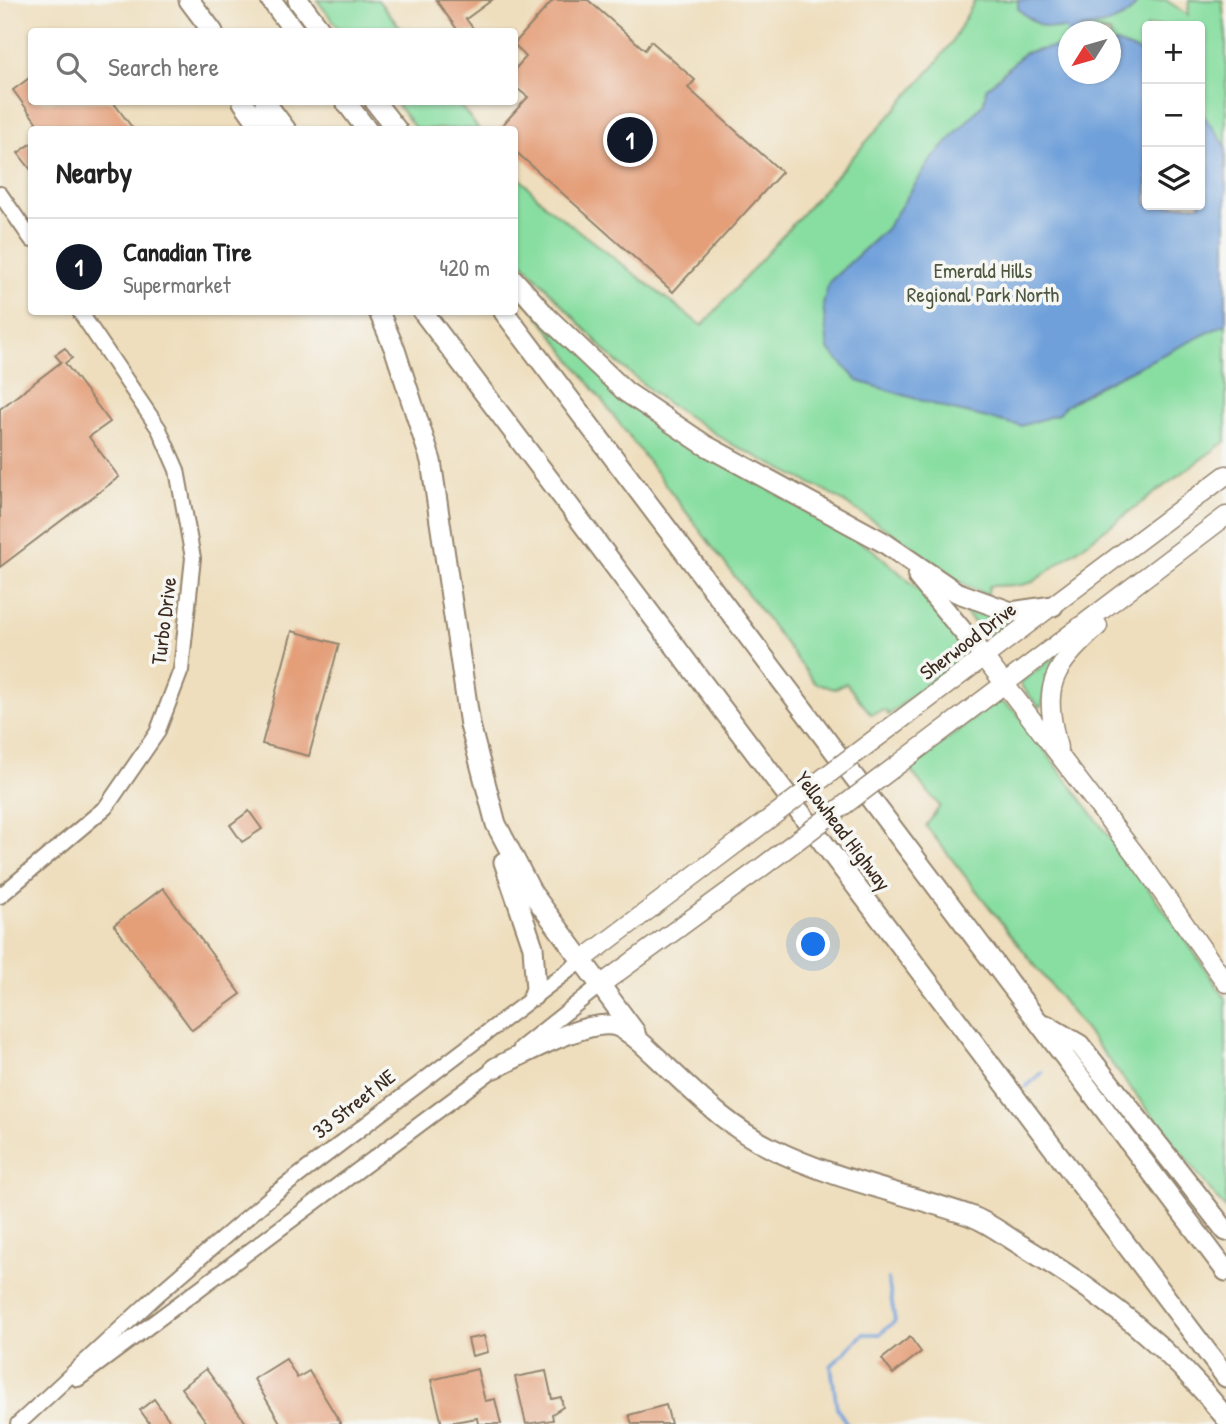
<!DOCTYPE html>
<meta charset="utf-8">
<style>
body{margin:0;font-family:"Patrick Hand",sans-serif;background:#f2f2f2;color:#222}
.controls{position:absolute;right:21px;top:21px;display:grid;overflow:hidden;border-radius:7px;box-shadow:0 2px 5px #0004}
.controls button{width:63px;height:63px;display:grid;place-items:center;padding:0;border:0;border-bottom:2px solid #e0e0e0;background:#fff;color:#222;font:35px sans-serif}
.compass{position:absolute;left:1058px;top:21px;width:63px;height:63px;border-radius:50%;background:#fff;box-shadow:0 2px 5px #0004;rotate:233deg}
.you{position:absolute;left:814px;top:945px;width:24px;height:24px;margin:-18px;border:5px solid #fff;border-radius:50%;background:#1a73e8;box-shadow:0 0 0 10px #1a73e833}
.badge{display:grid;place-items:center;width:46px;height:46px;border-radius:50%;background:#111827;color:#fff;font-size:23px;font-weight:700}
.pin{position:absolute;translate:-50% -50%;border:4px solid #fff;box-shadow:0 2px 7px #0006}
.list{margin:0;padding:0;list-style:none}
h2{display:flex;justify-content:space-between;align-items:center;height:91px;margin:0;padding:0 28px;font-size:30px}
h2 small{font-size:23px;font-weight:400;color:#767676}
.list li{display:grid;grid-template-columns:46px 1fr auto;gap:21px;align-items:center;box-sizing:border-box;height:98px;padding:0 28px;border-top:2px solid #e0e0e0}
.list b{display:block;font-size:26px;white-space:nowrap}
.list p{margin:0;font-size:23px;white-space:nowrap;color:#767676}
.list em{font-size:23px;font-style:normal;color:#767676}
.icon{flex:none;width:38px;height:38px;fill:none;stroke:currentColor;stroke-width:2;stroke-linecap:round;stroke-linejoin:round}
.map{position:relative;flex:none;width:1226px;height:1424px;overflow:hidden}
.search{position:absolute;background:#fff;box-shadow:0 2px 5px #0004;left:28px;top:28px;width:490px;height:77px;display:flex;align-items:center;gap:18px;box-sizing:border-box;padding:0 24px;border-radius:7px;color:#767676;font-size:26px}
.panel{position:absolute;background:#fff;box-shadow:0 2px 5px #0004;left:28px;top:126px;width:490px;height:189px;border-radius:7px}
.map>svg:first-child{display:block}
</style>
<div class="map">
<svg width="1226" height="1424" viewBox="0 0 1226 1424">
<rect width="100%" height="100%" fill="#f6f6f2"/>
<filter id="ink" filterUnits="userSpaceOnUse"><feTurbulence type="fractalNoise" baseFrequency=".0143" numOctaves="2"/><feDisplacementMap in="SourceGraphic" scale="14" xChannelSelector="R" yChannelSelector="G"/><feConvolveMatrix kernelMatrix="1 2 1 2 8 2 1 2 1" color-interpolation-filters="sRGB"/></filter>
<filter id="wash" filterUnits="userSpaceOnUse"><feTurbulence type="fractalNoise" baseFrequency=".00686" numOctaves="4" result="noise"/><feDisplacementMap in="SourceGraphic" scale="28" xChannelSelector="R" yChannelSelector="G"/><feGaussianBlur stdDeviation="1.57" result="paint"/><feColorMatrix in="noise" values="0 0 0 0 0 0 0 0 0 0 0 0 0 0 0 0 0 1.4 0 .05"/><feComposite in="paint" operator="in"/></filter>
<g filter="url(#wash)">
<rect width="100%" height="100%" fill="#eedebd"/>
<g fill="#88dea1" stroke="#628460" stroke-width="2" fill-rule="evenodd">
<path d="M317,0H378L403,31H341Z"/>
<path d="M975,0H1166L1188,15L1189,0H1222L1226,35V441L1033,582L1022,585L989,586L987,595L945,575L910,544L828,492L733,445L661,399L612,358L515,254L514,172L545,205L702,326L934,66L954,39ZM1147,26H1200V205H1147ZM1068,32H1110V74H1068Z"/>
<path d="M395,102H457L479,129H416Z"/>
<path d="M524,297L554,329L744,475L875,551L936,605L964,647V655L888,715L885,710L871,714L846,683L834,689L815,683Z"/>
<path d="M950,595L1010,620L1009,622L986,636Z"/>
<path d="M1069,646L1044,690L1042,706L1039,707L1021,686V682Z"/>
<path d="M995,702H1002L1016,712L1176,926L1226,999V1210L926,826L940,806L909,769Z"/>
</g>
<g fill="#70a0da" stroke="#56657c" stroke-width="2">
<path d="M1018,0H1137V2C1126,28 1077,31 1051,28C1038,27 1028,17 1018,9Z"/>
<path d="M1116,43L1147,54V205H1200V111L1226,146V324L1097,387L1064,407L1059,414L1021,426L949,409L858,381L828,349L823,304L829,282L886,229L931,160L984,103L986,89L1024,53L1063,45L1068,48V74H1110L1111,44Z"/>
</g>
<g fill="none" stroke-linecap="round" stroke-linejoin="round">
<g stroke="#70a0da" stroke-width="3.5">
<path d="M1026,1087L1042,1072"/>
<path d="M847,1424L837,1408L831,1366L863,1334H880L895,1321L888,1279"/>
</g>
<path stroke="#70a0da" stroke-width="14" d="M1073,27V32"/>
</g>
<g id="blocks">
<g fill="#e49f79">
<path d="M436,0H492L466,19L476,32H459Z"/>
<path d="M553,0H588L645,50L651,41L695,80L688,88L782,172L673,292L514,150V130H498L528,97L514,86V70L526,57L514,44Z"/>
<path d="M32,76V102H113L134,130H42L13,90Z"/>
<path d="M32,143V171L18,153Z"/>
<path d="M65,348L72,358L65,363L110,422L89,437L119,477L0,567V409L61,362L55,355Z"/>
<path d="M292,631L339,644L309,756L262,744Z"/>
<path d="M249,811L262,829L242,842L230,825Z"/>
<path d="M163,888L241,994L192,1030L114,925Z"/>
<path d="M484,1336L488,1352L472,1356L468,1339Z"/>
<path d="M910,1337L921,1352L893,1374L882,1359Z"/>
<path d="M286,1359L297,1378L309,1371L341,1424H281L254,1379Z"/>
<path d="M206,1369L247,1424H208L181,1388Z"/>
<path d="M477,1369L485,1401L495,1399L501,1424H478L477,1418L442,1424L431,1380Z"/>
<path d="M546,1371L552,1399L561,1397L563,1407L552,1414L553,1420L526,1424L515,1377Z"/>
<path d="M154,1399L172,1424H150L140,1410Z"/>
<path d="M666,1405L671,1424H632L629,1415Z"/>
</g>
</g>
</g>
<g filter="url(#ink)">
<use href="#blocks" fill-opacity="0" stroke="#94846e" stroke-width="2"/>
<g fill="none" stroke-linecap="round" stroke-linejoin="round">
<defs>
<g id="minor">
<path d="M0,194L32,240"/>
<path d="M0,896L106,807L157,733L181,670L193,558L177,470L159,429L80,312"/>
<path d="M521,1048L599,986"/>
<path d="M78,1379L502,1063"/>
<path d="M18,1424L157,1295L273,1195L581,961"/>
</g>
<g id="major">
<path d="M984,657L1141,862L1226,983"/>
<path d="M879,736L1226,475"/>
<path d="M1058,748C1042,684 1051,670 1098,626"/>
<path d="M900,763L1226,516"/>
<path d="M581,961L737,843"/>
<path d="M599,986L758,870"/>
</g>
<g id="highway">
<path d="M189,0L213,32"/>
<path d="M271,0L295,32"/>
<path d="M298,0L322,32"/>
<path d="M243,102L263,130"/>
<path d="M265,102L286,130"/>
<path d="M346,102L367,130"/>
<path d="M375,102L397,130"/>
<path d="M514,280L546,316L626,392L705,445L883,542L956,592L1011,612L1053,606"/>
<path d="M379,312L395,350L431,461L470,725L496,824L532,893L635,1032"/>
<path d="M423,312L1226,1377"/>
<path d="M504,312L1226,1271"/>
<path d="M918,577L984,657"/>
<path d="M504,862L533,947L536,990L533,996"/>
<path d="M1046,1025L1080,1045L1226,1231"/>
<path d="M495,1068C520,1056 593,1015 619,1027C636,1035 653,1054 667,1067C700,1098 730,1128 771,1148C834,1180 905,1193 971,1216C990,1223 1008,1238 1026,1248C1106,1297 1167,1344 1226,1418"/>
</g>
</defs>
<use href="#minor" stroke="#94846e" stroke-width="18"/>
<use href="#major" stroke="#94846e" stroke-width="21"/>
<use href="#highway" stroke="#94846e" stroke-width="23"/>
<use href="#minor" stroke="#fff" stroke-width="14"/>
<use href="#major" stroke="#fff" stroke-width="18"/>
<use href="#highway" stroke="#fff" stroke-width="19"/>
<defs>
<g id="major-bridge">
<path d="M737,843L879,736"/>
<path d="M758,870L900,763"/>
</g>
</defs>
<use href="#major-bridge" stroke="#94846e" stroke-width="21" stroke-linecap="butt"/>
<use href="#major-bridge" stroke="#fff" stroke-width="18"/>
</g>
</g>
<g text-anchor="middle" stroke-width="7" stroke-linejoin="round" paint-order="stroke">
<g font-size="21" fill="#4e573f" stroke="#f6f6f2">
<text x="983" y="278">Emerald Hills<tspan x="983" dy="24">Regional Park North</tspan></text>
</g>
<g font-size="21" fill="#3b2a1e" stroke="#f6f6f2">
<text transform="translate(164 621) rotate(-83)" y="7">Turbo Drive</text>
<text transform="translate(968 641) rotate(-37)" y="7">Sherwood Drive</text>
<text transform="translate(843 831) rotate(53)" y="7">Yellowhead Highway</text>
<text transform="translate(354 1104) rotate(-38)" y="7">33 Street NE</text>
</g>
</g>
</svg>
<div class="controls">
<button>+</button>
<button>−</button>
<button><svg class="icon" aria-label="layers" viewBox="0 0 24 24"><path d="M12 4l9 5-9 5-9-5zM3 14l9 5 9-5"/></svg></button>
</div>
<svg class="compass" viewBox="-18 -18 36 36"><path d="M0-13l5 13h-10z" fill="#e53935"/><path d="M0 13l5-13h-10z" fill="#767676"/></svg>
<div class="you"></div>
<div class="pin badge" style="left:630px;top:140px">1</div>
<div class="search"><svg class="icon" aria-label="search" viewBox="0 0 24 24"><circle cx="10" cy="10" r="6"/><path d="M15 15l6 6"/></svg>Search here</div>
<section class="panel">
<h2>Nearby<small></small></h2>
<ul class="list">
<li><span class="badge">1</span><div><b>Canadian Tire</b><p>Supermarket</p></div><em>420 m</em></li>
</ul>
</section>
</div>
